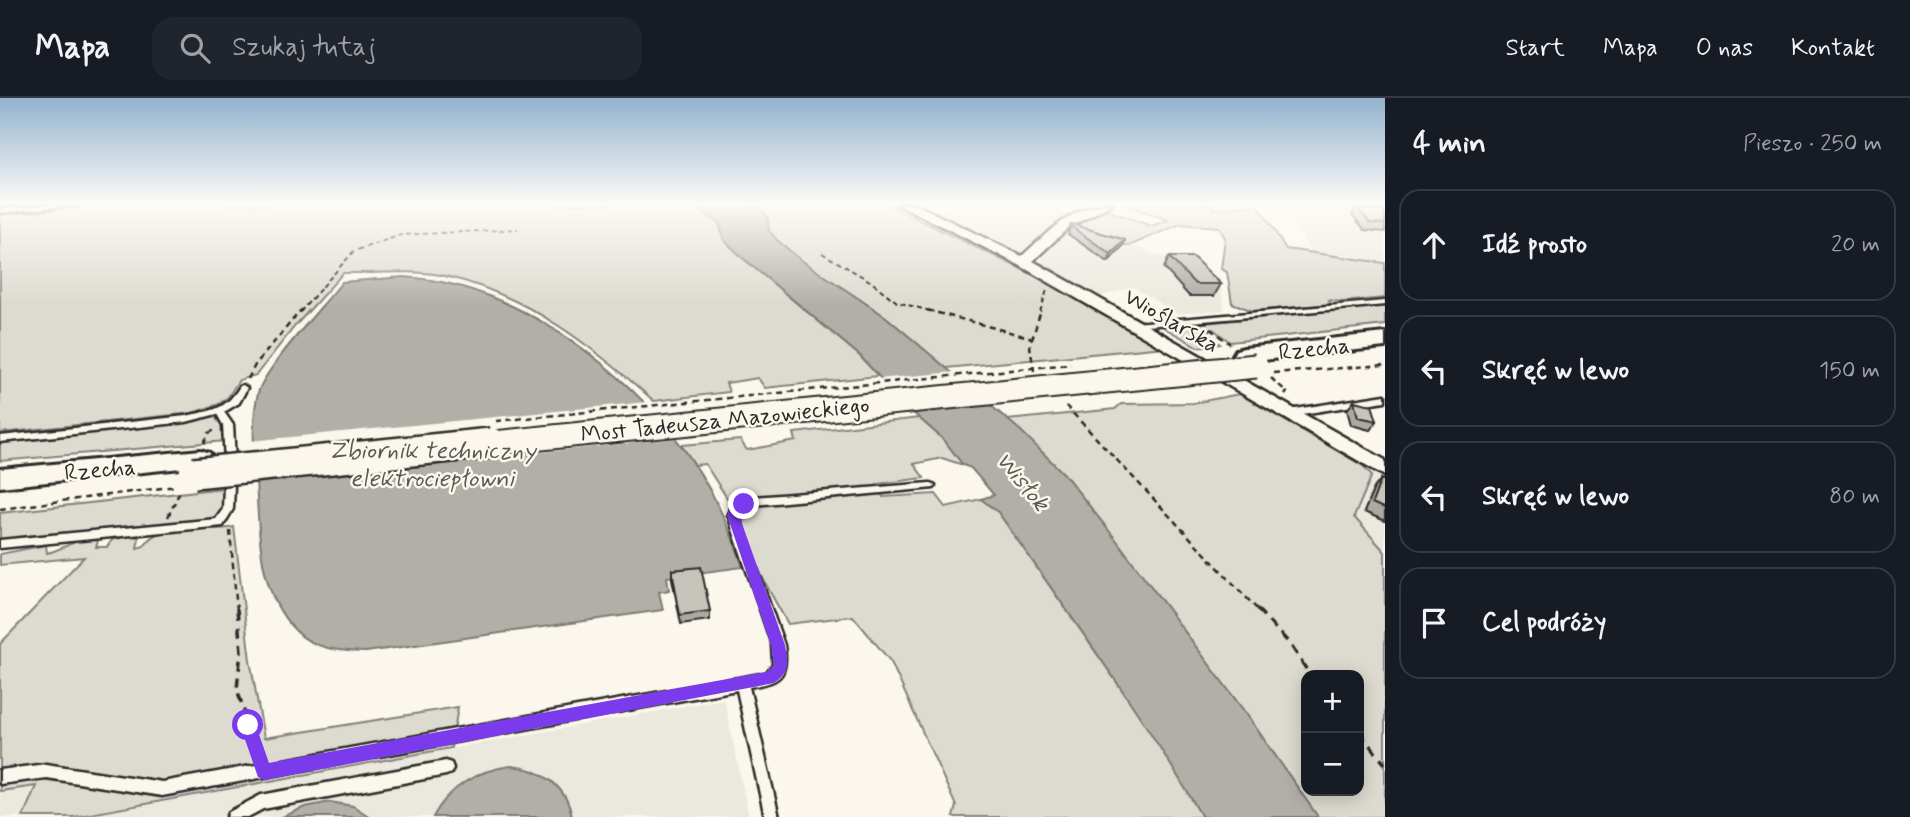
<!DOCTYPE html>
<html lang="pl">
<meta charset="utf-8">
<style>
body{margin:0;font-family:Mynerve,sans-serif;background:#20242c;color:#f1f3f6}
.controls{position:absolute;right:21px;bottom:21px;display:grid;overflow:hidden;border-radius:14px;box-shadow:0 4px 18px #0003}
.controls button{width:63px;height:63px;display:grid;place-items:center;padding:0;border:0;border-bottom:2px solid #363941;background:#171b24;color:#f1f3f6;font:35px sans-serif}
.stop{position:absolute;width:21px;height:21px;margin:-16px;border:5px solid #7c3aed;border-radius:50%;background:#fff}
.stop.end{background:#7c3aed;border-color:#fff;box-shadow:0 2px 7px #0008}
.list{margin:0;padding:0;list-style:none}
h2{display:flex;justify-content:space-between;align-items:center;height:91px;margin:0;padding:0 28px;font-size:30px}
h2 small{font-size:23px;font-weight:400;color:#9ea1a6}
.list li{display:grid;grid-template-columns:46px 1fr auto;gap:21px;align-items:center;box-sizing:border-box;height:112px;margin:0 14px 14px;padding:0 14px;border:2px solid #363941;border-radius:21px}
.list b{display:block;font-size:26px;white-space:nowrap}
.list em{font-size:23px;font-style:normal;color:#9ea1a6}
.icon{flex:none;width:38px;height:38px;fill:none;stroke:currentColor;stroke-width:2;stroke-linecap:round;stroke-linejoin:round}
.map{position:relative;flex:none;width:1385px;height:719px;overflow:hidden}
header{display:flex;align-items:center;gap:42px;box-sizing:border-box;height:98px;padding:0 35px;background:#171b24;border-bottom:2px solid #363941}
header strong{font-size:33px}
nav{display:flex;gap:38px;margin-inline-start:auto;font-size:24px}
.search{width:490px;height:63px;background:#20242c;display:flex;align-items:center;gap:18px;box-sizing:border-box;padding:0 24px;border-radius:21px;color:#9ea1a6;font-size:26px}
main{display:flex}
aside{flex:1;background:#171b24}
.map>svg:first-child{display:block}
</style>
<header>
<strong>Mapa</strong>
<div class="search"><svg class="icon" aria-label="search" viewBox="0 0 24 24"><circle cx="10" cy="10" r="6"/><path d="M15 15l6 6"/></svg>Szukaj tutaj</div>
<nav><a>Start</a><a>Mapa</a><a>O nas</a><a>Kontakt</a></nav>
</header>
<main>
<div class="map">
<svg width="1385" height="719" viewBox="0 0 1385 719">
<rect width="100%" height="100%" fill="#fbf7ec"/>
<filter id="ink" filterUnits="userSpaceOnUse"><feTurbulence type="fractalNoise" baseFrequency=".0143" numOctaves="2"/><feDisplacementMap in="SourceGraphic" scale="14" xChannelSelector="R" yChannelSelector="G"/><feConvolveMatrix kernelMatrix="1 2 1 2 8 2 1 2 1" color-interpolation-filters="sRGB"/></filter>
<g filter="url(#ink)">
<g fill="#ebe8de">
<path d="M961,106H1043L1073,118L1030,154L1019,158L932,116Z"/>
<path d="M1283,106H1385V165L1311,154Z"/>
<path d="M1071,131L1130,147L1220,179L1224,212L1177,216L1134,189L1098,199L1038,165L1051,148Z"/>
<path d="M1372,377H1385V454L1354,419Z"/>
<path d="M724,601L749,719H74Z"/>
<path d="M37,688L23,719H0V693Z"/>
</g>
<g fill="#dddad0" stroke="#84827e" stroke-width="2" fill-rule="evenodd">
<path d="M86,106H691L719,125L724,142L744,161L859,257L878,278L765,290L758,280L726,285L729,294L654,303C592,248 528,197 445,178C413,171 376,176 343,175L295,228L256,277L239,282L228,299L219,306L192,315L0,335V116L82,109Z"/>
<path d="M756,106H887L1060,190L1130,232L1164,249L946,270L886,219L801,162L777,142L769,133L767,117Z"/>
<path d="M1125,106H1211L1214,111L1258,107L1286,151L1385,165V200L1341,204L1329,202L1331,206L1253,213L1232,205L1227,174L1221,171L1225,140L1219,129L1180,126L1129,148L1071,131L1104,111L1151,128L1168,122Z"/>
<path d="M1385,207V227L1230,244L1213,231L1204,233L1220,246L1198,249L1163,229Z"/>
<path d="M1239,296L1363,368L1372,377L1354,419L1385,454V719H1318L1247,617L1117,443L1064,376L1007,322L1115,311L1121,306L1194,305ZM1306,577H1359V693H1306Z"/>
<path d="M214,318L225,331V343L0,363V344Z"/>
<path d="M919,320L944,342L963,367L942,360L914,366L924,380L877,386L883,399L936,396L946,409L981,401L998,414L1162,649L1202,719H953L956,708L891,564L853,518L788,526C776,505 742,447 743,424C744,416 749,412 755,407L751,400H727L705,366L695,367L681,347L740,342L747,352L796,343L794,335Z"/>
<path d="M224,390L221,416L215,421L0,443V415Z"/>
<path d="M234,429L250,562L264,640L458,609L451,650L74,719H23L36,688L0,693V546L84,459L0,467V456L46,447L47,455C65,451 79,437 98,443L96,449H107L112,442L133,437L139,440L137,450L144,448C158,421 209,436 234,429Z"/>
</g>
<g fill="#b1afa7" stroke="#7b7a75" stroke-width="2">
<path d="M691,106H756L767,117L769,133L777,142L801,162L886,219L1021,333L1064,376L1117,443L1247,617L1318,719H1202C1141,613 1068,515 998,414L981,401L994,397L971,370L963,367L944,342L910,312L859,257L744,161L724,142L719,125Z"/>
<path d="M404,179C507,185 609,258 673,337C705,376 727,421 743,469L667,479L669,492L659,494L663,512L366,554C342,553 314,552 296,533C257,495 259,431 256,381C254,352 251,323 258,295C264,271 324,207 342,184Z"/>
<path d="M511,668C542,671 566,687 572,719H433C449,689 477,672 511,668Z"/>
<path d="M330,704L353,708L370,719H282L305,709Z"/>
</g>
<g fill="#fbf7ec">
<path d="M955,274L995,307L909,316L877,281Z"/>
<path d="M647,304L680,340L253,384L250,343Z"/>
</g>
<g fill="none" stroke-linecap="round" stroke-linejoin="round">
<defs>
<g id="service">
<path d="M55,106H84L0,115V111Z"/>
<path d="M1385,203V207L1135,229L1131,227L1135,225Z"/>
<path d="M243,287L247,290L239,305L224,314L233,327L235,364L233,411L223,428L0,450V442L216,421L223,411L225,364L223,327L217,316L186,324L0,344V338L186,318C212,312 225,313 240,288Z"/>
<path d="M1385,297V303L1289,318L1285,315L1289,312Z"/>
<path d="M930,385L935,388L934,390L754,407L740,412L738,417L784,547C789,580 779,584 749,589L779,719H765L737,592L162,698L46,680L0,686V672L46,666L162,684L766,575L773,566L772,547L728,417L732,407L753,399Z"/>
<path d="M446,663L451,665L453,670L451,675L446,677L263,711L248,719H227L229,714L261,697Z"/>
</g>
<path id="minor" d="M898,106H915L1022,158C1048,134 1075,106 1112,106L1068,130L1033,163L1385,362V378L1019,167Z"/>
<g id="secondary">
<path d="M1385,235V249L1244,264L1236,262L1233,257L1236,252L1244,250Z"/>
<path d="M201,352L210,355L214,361L210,367L0,389V371Z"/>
</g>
</defs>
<use href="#service" stroke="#2b2b2b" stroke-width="5"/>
<use href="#minor" stroke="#2b2b2b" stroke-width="5"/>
<use href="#secondary" stroke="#2b2b2b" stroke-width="6"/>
<g stroke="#2b2b2b" stroke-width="2" stroke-dasharray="5 3.5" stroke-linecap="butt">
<path d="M822,155L870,183L897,204L934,214"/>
<path d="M300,214L354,153L401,137L518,131"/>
<path d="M1040,214L1047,192"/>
</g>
<g stroke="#2b2b2b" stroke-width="2.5" stroke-dasharray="6 4.5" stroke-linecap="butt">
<path d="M927,212L1032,240"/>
<path d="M1210,231L1230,246"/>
<path d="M1034,273L1030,248L1041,212"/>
<path d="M1273,275L1385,267"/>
<path d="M1271,280L1287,294L1285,297"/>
<path d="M248,281L255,267L301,212"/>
<path d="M1066,308L1259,513"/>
<path d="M204,345L209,335L215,332"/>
<path d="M0,411L177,388"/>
<path d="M168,419L180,393"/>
<path d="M230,433L237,513"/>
</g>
<g stroke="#2b2b2b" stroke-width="3.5" stroke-dasharray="10 7" stroke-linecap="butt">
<path d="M237,511L241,553L237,591L259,660"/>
<path d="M1257,511L1290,546L1310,577"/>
<path d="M1359,634L1385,666"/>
</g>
<use href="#service" fill="#fbf7ec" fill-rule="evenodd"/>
<use href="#minor" fill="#fbf7ec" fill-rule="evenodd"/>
<use href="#secondary" fill="#fbf7ec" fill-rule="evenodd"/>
<defs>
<path id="secondary-bridge-far1" d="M473,347L1256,268"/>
<path id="secondary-bridge" d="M194,375L491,345"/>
</defs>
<use href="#secondary-bridge-far1" stroke="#2b2b2b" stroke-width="27" stroke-linecap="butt"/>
<use href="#secondary-bridge" stroke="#2b2b2b" stroke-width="34" stroke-linecap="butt"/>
<path stroke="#2b2b2b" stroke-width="2.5" stroke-dasharray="6 4.5" stroke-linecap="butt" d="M496,323L1071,266"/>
<use href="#secondary-bridge-far1" stroke="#fbf7ec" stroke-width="23"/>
<use href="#secondary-bridge" stroke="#fbf7ec" stroke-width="29"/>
</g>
<g fill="#aba9a2" stroke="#2b2b2b" stroke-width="2">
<path d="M1357,110L1385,116V134L1365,132L1352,117Z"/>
<path d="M1071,126L1125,142L1122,149L1108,164L1068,136Z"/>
<path d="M1169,159L1221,186L1214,198H1189L1164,170Z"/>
<path d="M1354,303L1377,323L1370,332L1351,327L1347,312Z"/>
<path d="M1381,381L1385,383V423L1364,414L1374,390Z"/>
<path d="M672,472L710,513V522L681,526L672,481Z"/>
</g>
<path fill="#8b8984" stroke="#2b2b2b" stroke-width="2" d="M1125,142L1122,149L1108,164L1111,156Z"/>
<g fill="#c7c4bc" stroke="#2b2b2b" stroke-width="2">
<path d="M1357,110L1381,112L1385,116V126L1370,125Z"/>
<path d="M1071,126L1125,142L1111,156L1070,128Z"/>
<path d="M1169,159H1193L1221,186H1195Z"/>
<path d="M1354,303L1372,307L1377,323L1358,319Z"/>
<path d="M1381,381L1385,383V411L1372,405Z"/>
<path d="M701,469L710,513L680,517L672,472Z"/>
</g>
</g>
<linearGradient id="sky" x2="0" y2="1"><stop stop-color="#92b2ce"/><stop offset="0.51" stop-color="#fdfbf6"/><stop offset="1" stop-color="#fdfbf6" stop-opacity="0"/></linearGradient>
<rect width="1385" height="207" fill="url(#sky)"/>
<path fill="#7c3aed" d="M744,402L750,406L739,417L785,547C788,565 790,574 774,585L264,682L258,679L240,627L243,622L248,620L254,622L269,665L766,574L774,568L771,547L727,417L732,407Z"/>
<g text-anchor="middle" stroke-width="5" stroke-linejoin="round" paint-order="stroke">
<g font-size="23" fill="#2b2b2b" stroke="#fbf7ec">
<text transform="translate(1172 222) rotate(30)" y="8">Wioślarska</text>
<text transform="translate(1314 250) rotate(-6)" y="8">Rzecha</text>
<text transform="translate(725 321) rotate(-6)" y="8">Most Tadeusza Mazowieckiego</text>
<text transform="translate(100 371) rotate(-5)" y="8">Rzecha</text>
</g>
<g font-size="24" font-style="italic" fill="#5a5956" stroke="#fbf7ec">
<text x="432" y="360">Zbiornik techniczny<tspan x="432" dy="28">elektrociepłowni</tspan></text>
<text transform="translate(1023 383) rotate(50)" y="8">Wisłok</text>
</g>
</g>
</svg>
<div class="controls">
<button>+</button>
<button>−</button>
</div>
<div class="stop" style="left:248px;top:627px"></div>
<div class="stop end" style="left:744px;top:406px"></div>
</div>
<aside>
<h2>4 min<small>Pieszo · 250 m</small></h2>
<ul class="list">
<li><svg class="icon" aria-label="ahead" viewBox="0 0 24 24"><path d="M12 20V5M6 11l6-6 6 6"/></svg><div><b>Idź prosto</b></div><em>20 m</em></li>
<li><svg class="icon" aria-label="left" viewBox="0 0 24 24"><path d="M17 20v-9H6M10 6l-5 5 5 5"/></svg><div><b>Skręć w lewo</b></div><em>150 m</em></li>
<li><svg class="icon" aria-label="left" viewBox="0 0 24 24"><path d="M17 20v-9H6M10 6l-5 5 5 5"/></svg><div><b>Skręć w lewo</b></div><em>80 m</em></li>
<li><svg class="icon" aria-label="arrive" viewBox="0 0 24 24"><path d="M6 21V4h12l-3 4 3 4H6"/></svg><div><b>Cel podróży</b></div></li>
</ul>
</aside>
</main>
